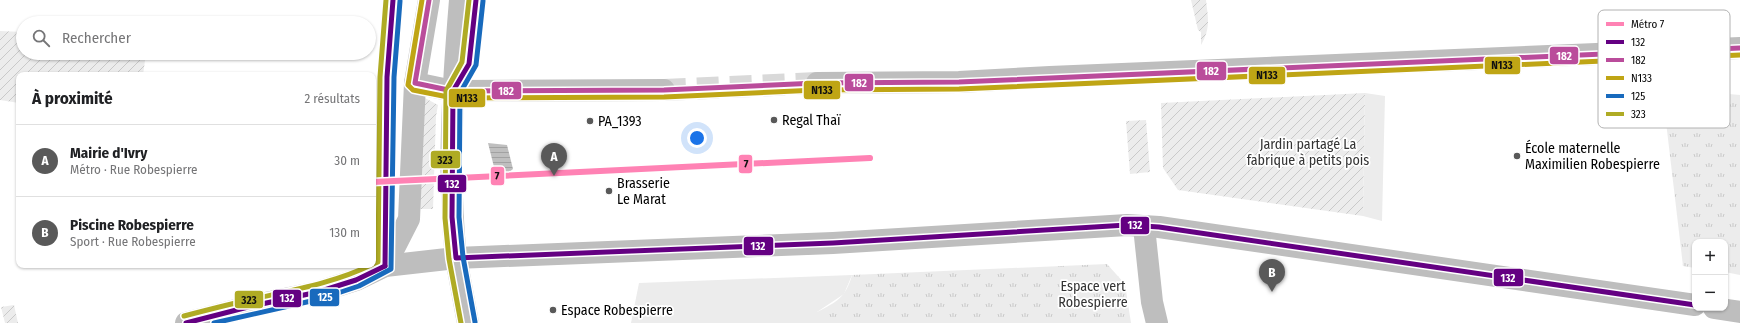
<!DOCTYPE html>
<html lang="fr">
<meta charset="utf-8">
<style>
body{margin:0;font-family:"Fira Sans Condensed",sans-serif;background:#f2f2f2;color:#202124}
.controls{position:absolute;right:12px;bottom:12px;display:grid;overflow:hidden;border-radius:8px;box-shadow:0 1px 3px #0004}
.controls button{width:36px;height:36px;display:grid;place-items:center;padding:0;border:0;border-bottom:1px solid #e0e0e0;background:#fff;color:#202124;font:20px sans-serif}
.you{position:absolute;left:697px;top:138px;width:14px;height:14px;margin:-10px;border:3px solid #fff;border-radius:50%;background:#1a73e8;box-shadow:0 0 0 6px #1a73e833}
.badge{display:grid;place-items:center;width:26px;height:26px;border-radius:50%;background:#595959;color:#fff;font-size:13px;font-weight:700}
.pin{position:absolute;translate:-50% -33px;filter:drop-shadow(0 1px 2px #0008)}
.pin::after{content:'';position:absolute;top:21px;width:14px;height:12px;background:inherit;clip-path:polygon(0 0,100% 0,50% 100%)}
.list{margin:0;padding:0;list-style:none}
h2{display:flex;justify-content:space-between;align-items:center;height:52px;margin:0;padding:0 16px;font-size:17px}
h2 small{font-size:13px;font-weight:400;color:#757577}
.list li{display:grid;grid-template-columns:26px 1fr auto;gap:12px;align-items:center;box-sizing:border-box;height:72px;padding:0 16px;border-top:1px solid #e0e0e0}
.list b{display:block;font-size:15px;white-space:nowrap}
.list p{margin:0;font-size:13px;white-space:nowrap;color:#757577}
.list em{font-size:13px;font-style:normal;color:#757577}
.icon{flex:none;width:22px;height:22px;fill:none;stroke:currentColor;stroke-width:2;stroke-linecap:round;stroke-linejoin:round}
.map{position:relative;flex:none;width:1740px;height:323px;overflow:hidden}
.search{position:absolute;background:#fff;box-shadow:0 1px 3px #0004;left:16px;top:16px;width:360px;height:44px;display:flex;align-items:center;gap:10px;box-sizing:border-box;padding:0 14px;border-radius:22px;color:#757577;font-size:15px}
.panel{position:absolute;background:#fff;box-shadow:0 1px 3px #0004;left:16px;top:72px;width:360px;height:196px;border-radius:8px}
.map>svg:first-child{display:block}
</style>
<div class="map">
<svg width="1740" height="323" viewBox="0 0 1740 323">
<defs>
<pattern id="park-tufts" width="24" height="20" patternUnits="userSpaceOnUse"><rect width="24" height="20" fill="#ececec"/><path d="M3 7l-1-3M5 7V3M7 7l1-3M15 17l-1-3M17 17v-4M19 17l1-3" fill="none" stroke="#c9c9c9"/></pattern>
<pattern id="garden-furrows" width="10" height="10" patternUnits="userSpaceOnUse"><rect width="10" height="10" fill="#ececec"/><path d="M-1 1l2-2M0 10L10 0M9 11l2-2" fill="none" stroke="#c9c9c9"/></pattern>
<pattern id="water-rules" width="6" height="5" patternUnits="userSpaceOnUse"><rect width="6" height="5" fill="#bfbfbf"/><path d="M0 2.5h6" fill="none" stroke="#a2a2a2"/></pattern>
</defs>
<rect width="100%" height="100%" fill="#fff"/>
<g fill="#ececec">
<path d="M1365,93L1385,96L1382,221L1363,216Z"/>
<path d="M852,275L844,294L817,312V323H631L639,283Z"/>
</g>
<g fill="url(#park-tufts)">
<path d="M1662,88L1740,95V275L1725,272V242H1695V268L1683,266Z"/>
<path d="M1107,264L1125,284L1131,323H817V312C837,302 846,297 852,275Z"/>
</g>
<g fill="url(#garden-furrows)">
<path d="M1191,0H1206C1208,18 1211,28 1201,45V32L1198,30Z"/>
<path d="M0,31L23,32V53H146L143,75H19V103L0,100Z"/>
<path d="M1365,93L1363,216L1178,190L1163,168L1161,103Z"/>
<path d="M425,98L438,105L436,116L433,209H418Z"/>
<path d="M1146,120L1150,172L1130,174L1126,121Z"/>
<path d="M14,305L18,323H5L1,307Z"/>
</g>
<path fill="url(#water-rules)" d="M488,143L507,145L513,169L496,183V175Z"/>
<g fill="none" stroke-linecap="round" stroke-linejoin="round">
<path stroke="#d9d9d9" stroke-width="22" stroke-dasharray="22 11" stroke-linecap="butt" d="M664,90L817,83"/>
<g stroke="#bebebe" stroke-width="22">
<path d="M415,83L453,91L664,90"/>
<path d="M817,83L959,82L1050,77L1740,48"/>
<path d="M1144,227L1152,302L1157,323"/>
<path d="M456,258L468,323"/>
</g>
<g stroke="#bebebe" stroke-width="22">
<path d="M456,258C447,173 453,85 460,0"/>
<path d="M385,266L409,219L415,83L429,0"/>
<path d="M1714,308L1740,312"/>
<path d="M186,323L252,306L318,292L356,280L385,266L456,258L833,243L1127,225L1159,227L1695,305"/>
</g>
<defs>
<g id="bus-1">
<path d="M476,0L469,64L453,91L452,217L456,258L833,243L1127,225L1159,227L1695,305"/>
<path d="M385,266L387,77L393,0"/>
<path d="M186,323L252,306L318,292L356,280L385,266"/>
</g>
<path id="bus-2" d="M429,0L415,83L453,91L664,90L817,83L959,82L1740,48"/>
<path id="bus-3" d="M422,0L408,85L413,90L453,98L664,97L817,90L959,89L1740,55"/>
<g id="bus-4">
<path d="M475,322L463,257L459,217L460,93L476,65L483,1"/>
<path d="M214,323L320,299L359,286L391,269L394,77L400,1"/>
</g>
<g id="bus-5">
<path d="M373,264L378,262L380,77L386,0"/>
<path d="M184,316C207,310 230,304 253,299C293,290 334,283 371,265"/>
<path d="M461,323L449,259L445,218L446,91L462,62L469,0"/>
</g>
</defs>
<use href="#bus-1" stroke="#fff" stroke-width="8"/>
<use href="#bus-2" stroke="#fff" stroke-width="8"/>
<use href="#bus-3" stroke="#fff" stroke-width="8"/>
<use href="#bus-4" stroke="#fff" stroke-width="8"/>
<use href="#bus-5" stroke="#fff" stroke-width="8"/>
<use href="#bus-1" stroke="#640082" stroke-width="5"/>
<use href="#bus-2" stroke="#ba4c9b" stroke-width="5"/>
<use href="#bus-3" stroke="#bfa515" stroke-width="5"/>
<use href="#bus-4" stroke="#186abd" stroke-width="5"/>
<use href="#bus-5" stroke="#afab24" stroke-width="5"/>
<defs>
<path id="metro-1" d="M373,182L870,158"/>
</defs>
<use href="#metro-1" stroke="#fff" stroke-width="9"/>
<use href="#metro-1" stroke="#ff82b4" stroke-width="6"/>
</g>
<g fill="#595959" stroke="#fff" stroke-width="1.5">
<circle cx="774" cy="120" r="4"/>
<circle cx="590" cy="121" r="4"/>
<circle cx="1517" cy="156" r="4"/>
<circle cx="609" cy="191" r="4"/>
<circle cx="553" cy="310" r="4"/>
</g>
<g text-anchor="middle" stroke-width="3.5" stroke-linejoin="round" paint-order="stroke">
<g font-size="14" fill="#000" stroke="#fff" text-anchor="start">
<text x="782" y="125">Regal Thaï</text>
<text x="598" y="126">PA_1393</text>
<text x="1525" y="153">École maternelle<tspan x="1525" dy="16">Maximilien Robespierre</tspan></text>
<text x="617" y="188">Brasserie<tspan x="617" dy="16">Le Marat</tspan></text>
<text x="561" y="315">Espace Robespierre</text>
</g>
<g font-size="14" fill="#333" stroke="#fff">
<text x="1308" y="149">Jardin partagé La<tspan x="1308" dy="16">fabrique à petits pois</tspan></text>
<text x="1093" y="291">Espace vert<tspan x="1093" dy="16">Robespierre</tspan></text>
</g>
</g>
<rect x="1598" y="10" width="132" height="118" rx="6" fill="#fff" stroke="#b2b2b2" stroke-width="1"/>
<rect x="1606" y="22" width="18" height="4" fill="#ff82b4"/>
<rect x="1606" y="40" width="18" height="4" fill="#640082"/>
<rect x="1606" y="58" width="18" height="4" fill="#ba4c9b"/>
<rect x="1606" y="76" width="18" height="4" fill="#bfa515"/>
<rect x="1606" y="94" width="18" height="4" fill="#186abd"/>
<rect x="1606" y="112" width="18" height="4" fill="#afab24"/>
<g font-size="11" fill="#000">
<text x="1631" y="28">Métro 7</text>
<text x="1631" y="46">132</text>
<text x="1631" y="64">182</text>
<text x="1631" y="82">N133</text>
<text x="1631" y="100">125</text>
<text x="1631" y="118">323</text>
</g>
<g stroke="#fff" stroke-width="1.5">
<rect x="1549" y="46" width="30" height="19" rx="4" fill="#ba4c9b"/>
<rect x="1484" y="56" width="37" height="19" rx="4" fill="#bfa515"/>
<rect x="1196" y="61" width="31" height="20" rx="4" fill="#ba4c9b"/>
<rect x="1248" y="66" width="38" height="19" rx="4" fill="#bfa515"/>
<rect x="844" y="73" width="30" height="19" rx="4" fill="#ba4c9b"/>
<rect x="803" y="80" width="38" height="20" rx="4" fill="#bfa515"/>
<rect x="491" y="81" width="31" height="19" rx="4" fill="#ba4c9b"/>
<rect x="448" y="88" width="38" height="20" rx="4" fill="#bfa515"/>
<rect x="430" y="150" width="31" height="19" rx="4" fill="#afab24"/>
<rect x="738" y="154" width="15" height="20" rx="4" fill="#ff82b4"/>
<rect x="490" y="166" width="15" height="20" rx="4" fill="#ff82b4"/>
<rect x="437" y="174" width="30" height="19" rx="4" fill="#640082"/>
<rect x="1120" y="216" width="30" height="19" rx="4" fill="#640082"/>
<rect x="743" y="236" width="31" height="20" rx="4" fill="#640082"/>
<rect x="1493" y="268" width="31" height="19" rx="4" fill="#640082"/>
<rect x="309" y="288" width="31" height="19" rx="4" fill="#186abd"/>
<rect x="272" y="289" width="30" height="19" rx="4" fill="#640082"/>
<rect x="234" y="290" width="30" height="19" rx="4" fill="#afab24"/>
</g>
<g font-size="11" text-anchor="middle" font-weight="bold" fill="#fff">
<text x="1564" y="60">182</text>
<text x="1211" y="75">182</text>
<text x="859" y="87">182</text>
<text x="506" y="95">182</text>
<text x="452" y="188">132</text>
<text x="1135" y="229">132</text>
<text x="758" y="250">132</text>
<text x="1508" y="282">132</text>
<text x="325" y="301">125</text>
<text x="287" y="302">132</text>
</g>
<g font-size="11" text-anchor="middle" font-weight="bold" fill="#111">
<text x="1502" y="69">N133</text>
<text x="1267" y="79">N133</text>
<text x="822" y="94">N133</text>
<text x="467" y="102">N133</text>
<text x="445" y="164">323</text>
<text x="746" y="168">7</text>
<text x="497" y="180">7</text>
<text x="249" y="304">323</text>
</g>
</svg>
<div class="controls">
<button>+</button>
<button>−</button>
</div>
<div class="you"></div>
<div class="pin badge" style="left:554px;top:176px">A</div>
<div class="pin badge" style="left:1272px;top:292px">B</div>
<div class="search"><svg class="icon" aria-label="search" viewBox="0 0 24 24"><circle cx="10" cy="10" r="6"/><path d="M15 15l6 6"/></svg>Rechercher</div>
<section class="panel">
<h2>À proximité<small>2 résultats</small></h2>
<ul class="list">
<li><span class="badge">A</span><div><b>Mairie d'Ivry</b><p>Métro · Rue Robespierre</p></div><em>30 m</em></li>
<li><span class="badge">B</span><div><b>Piscine Robespierre</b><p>Sport · Rue Robespierre</p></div><em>130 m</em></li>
</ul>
</section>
</div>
